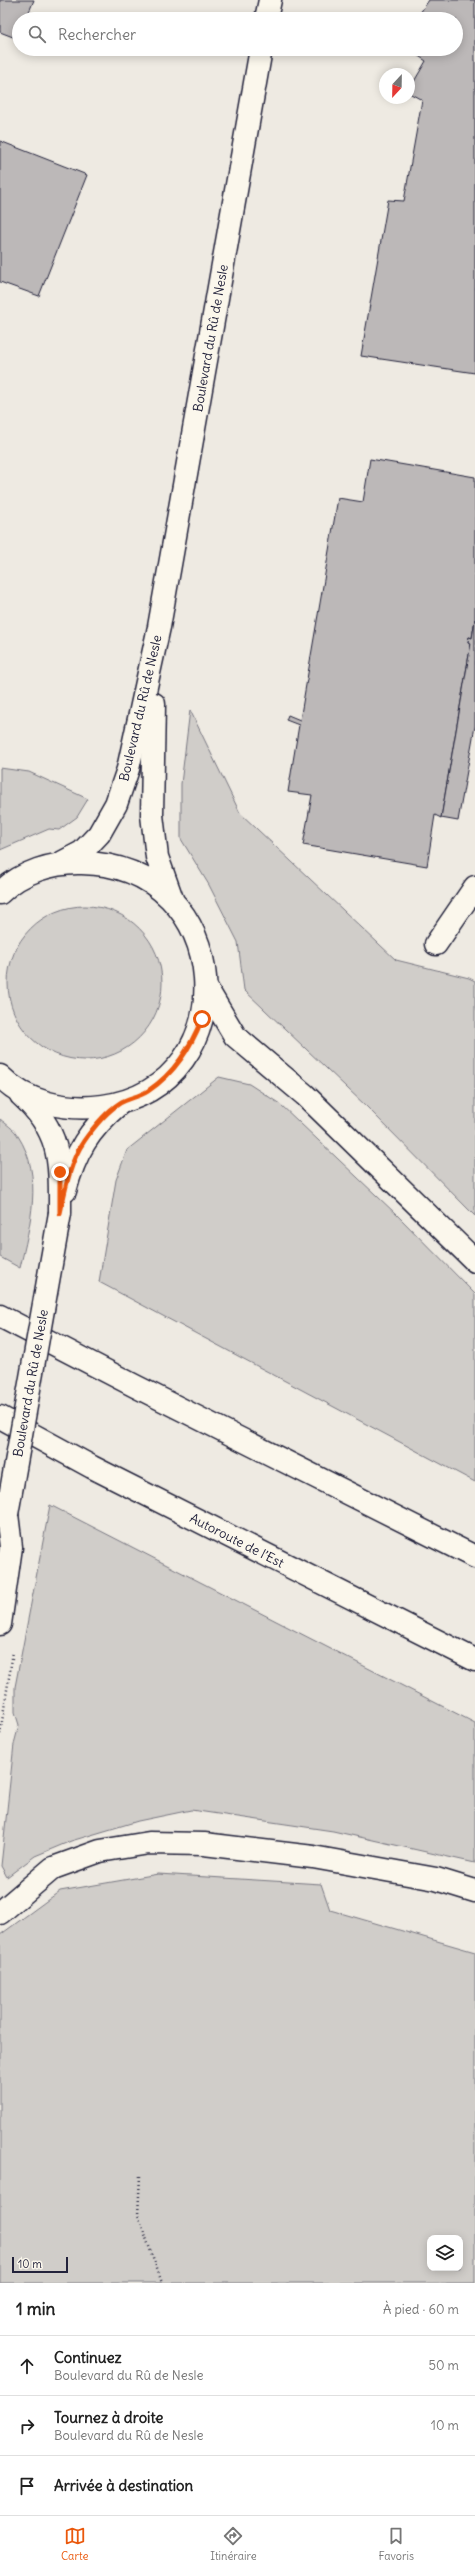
<!DOCTYPE html>
<html lang="fr">
<meta charset="utf-8">
<style>
body{margin:0;font-family:Delius,sans-serif;background:#f6f6f6;color:#222}
.controls{position:absolute;right:12px;bottom:12px;display:grid;overflow:hidden;border-radius:8px;box-shadow:0 2px 10px #0003}
.controls button{width:36px;height:36px;display:grid;place-items:center;padding:0;border:0;border-bottom:1px solid #e0e0e0;background:#fff;color:#222;font:20px sans-serif}
.compass{position:absolute;left:379px;top:68px;width:36px;height:36px;border-radius:50%;background:#fff;box-shadow:0 2px 10px #0003;rotate:202deg}
.scale{position:absolute;left:12px;bottom:10px;width:56px;box-sizing:border-box;padding-left:4px;border:2px solid #22223b;border-top:0;font-size:11px;line-height:14px;white-space:nowrap;color:#22223b;-webkit-text-stroke:3px #fbf7ec;paint-order:stroke}
.stop{position:absolute;width:12px;height:12px;margin:-9px;border:3px solid #ea580c;border-radius:50%;background:#fff}
.stop.end{background:#ea580c;border-color:#fff;box-shadow:0 1px 4px #0008}
.list{margin:0;padding:0;list-style:none}
h2{display:flex;justify-content:space-between;align-items:center;height:52px;margin:0;padding:0 16px;font-size:17px}
h2 small{font-size:13px;font-weight:400;color:#767676}
.list li{display:grid;grid-template-columns:26px 1fr auto;gap:12px;align-items:center;box-sizing:border-box;height:60px;padding:0 16px;border-top:1px solid #e0e0e0}
.list b{display:block;font-size:15px;white-space:nowrap}
.list p{margin:0;font-size:13px;white-space:nowrap;color:#767676}
.list em{font-size:13px;font-style:normal;color:#767676}
.icon{flex:none;width:22px;height:22px;fill:none;stroke:currentColor;stroke-width:2;stroke-linecap:round;stroke-linejoin:round}
.map{position:relative;flex:none;width:475px;height:2283px;overflow:hidden}
.search{position:absolute;background:#fff;box-shadow:0 2px 10px #0003;left:12px;right:12px;top:12px;height:44px;display:flex;align-items:center;gap:10px;box-sizing:border-box;padding:0 14px;border-radius:22px;color:#767676;font-size:15px}
.sheet{height:232px;background:#fff}
nav{display:flex;justify-content:space-around;align-items:center;box-sizing:border-box;height:56px;border-top:1px solid #e0e0e0;background:#fff;font-size:11px;color:#767676}
nav a{display:grid;justify-items:center;gap:2px}
nav .on{color:#ea580c}
.map>svg:first-child{display:block}
</style>
<div class="map">
<svg width="475" height="2283" viewBox="0 0 475 2283">
<rect width="100%" height="100%" fill="#eeeae2"/>
<filter id="ink" filterUnits="userSpaceOnUse"><feTurbulence type="fractalNoise" baseFrequency=".025" numOctaves="2"/><feDisplacementMap in="SourceGraphic" scale="8" xChannelSelector="R" yChannelSelector="G"/><feConvolveMatrix kernelMatrix="1 2 1 2 8 2 1 2 1" color-interpolation-filters="sRGB"/></filter>
<g filter="url(#ink)">
<g fill="#d0cdc9" stroke="#797882" fill-rule="evenodd">
<path d="M190,710L240,813L396,960L469,978L475,981V1216L367,1107L244,990L238,942L209,885L181,839V784Z"/>
<path d="M0,768L29,772L88,799L77,817L59,830L49,829L0,850Z"/>
<circle cx="85" cy="983" r="77"/>
<path d="M219,1077L249,1084L280,1104L396,1214L475,1294V1482L99,1282L116,1180L127,1150Z"/>
<path d="M0,1119C6,1124 14,1129 18,1136C44,1176 30,1225 20,1268L0,1257Z"/>
<path d="M50,1505L475,1723V1863L333,1831L191,1810L138,1821L71,1841L35,1856L7,1877L1,1866L14,1744L19,1725L15,1712V1687Z"/>
<path d="M158,1874L321,1884L330,1910L475,1952V2283H0V1935L60,1891ZM430,2238H460V2268H430Z"/>
</g>
<g fill="#bcb8b8" stroke="#22223b">
<path d="M0,0H34L26,19H19L18,39L0,32Z"/>
<path d="M429,0H475V373L361,356L388,200L404,201L422,100L409,93V90L426,61L414,53L417,49H456V19H429L420,13Z"/>
<path d="M0,141L87,175L39,296L0,282Z"/>
<path d="M370,459L475,477V619L472,638L469,637L468,642L471,643L441,818L435,815L427,866L303,845L312,795L288,792L299,725L286,720L288,715L300,720L338,498L363,502Z"/>
<path d="M475,619V726L458,821L441,818L471,643L468,642L469,637L472,638Z"/>
</g>
<g fill="none" stroke-linecap="round" stroke-linejoin="round">
<defs>
<path id="street" d="M436,944L475,887"/>
<g id="secondary">
<path d="M266,19L270,0"/>
<path d="M154,704L152,815L157,857L172,899"/>
<path d="M63,862L82,852L99,834L116,804L128,769L159,627L261,49"/>
</g>
<g id="primary">
<path d="M0,893C21,872 53,862 82,863C235,865 250,1085 103,1106C67,1111 26,1103 0,1076"/>
<path d="M21,1095C62,1132 60,1162 60,1213"/>
<path d="M65,1191C75,1152 89,1130 119,1104"/>
<path d="M0,1624L11,1547L7,1514"/>
</g>
<g id="highway">
<path d="M207,989L235,1036L305,1095L475,1261"/>
<path d="M0,1316L135,1386L475,1557"/>
<path d="M0,1417L92,1467L475,1660"/>
<path d="M0,1913L53,1868L100,1851L149,1843L204,1844L313,1857L436,1879L475,1891"/>
</g>
</defs>
<use href="#street" stroke="#22223b" stroke-width="25"/>
<use href="#secondary" stroke="#22223b" stroke-width="25"/>
<use href="#primary" stroke="#22223b" stroke-width="25"/>
<use href="#highway" stroke="#22223b" stroke-width="25"/>
<g stroke="#22223b" stroke-width="2.5" stroke-dasharray="1 3" stroke-linecap="butt">
<path d="M0,1734L13,1652"/>
<path d="M140,2176L138,2215L162,2283"/>
</g>
<use href="#street" stroke="#fbf7ec" stroke-width="22"/>
<use href="#secondary" stroke="#fbf7ec" stroke-width="22"/>
<use href="#primary" stroke="#fbf7ec" stroke-width="22"/>
<use href="#highway" stroke="#fbf7ec" stroke-width="22"/>
<defs>
<path id="primary-bridge" d="M7,1514L60,1213"/>
</defs>
<use href="#primary-bridge" stroke="#22223b" stroke-width="25" stroke-linecap="butt"/>
<use href="#primary-bridge" stroke="#fbf7ec" stroke-width="22"/>
</g>
</g>
<g fill="none" stroke-linecap="round" stroke-linejoin="round" filter="url(#ink)">
<path stroke="#ea580c" stroke-width="5" d="M60,1172V1213C65,1190 70,1161 84,1141C93,1128 106,1112 120,1103C128,1098 139,1097 148,1091C175,1073 190,1048 202,1019"/>
</g>
<g text-anchor="middle" stroke-width="3" stroke-linejoin="round" paint-order="stroke">
<g font-size="13" fill="#22223b" stroke="#fbf7ec">
<text transform="translate(210 338) rotate(-80)" y="5">Boulevard du Rû de Nesle</text>
<text transform="translate(140 708) rotate(-77)" y="5">Boulevard du Rû de Nesle</text>
<text transform="translate(30 1383) rotate(-80)" y="5">Boulevard du Rû de Nesle</text>
<text transform="translate(237 1540) rotate(27)" y="5">Autoroute de l’Est</text>
</g>
</g>
</svg>
<div class="controls">
<button><svg class="icon" aria-label="layers" viewBox="0 0 24 24"><path d="M12 4l9 5-9 5-9-5zM3 14l9 5 9-5"/></svg></button>
</div>
<svg class="compass" viewBox="-18 -18 36 36"><path d="M0-13l5 13h-10z" fill="#e53935"/><path d="M0 13l5-13h-10z" fill="#767676"/></svg>
<div class="scale">10 m</div>
<div class="stop" style="left:202px;top:1019px"></div>
<div class="stop end" style="left:60px;top:1172px"></div>
<div class="search"><svg class="icon" aria-label="search" viewBox="0 0 24 24"><circle cx="10" cy="10" r="6"/><path d="M15 15l6 6"/></svg>Rechercher</div>
</div>
<section class="sheet">
<h2>1 min<small>À pied · 60 m</small></h2>
<ul class="list">
<li><svg class="icon" aria-label="ahead" viewBox="0 0 24 24"><path d="M12 20V5M6 11l6-6 6 6"/></svg><div><b>Continuez</b><p>Boulevard du Rû de Nesle</p></div><em>50 m</em></li>
<li><svg class="icon" aria-label="right" viewBox="0 0 24 24"><path d="M7 20v-9h11M14 6l5 5-5 5"/></svg><div><b>Tournez à droite</b><p>Boulevard du Rû de Nesle</p></div><em>10 m</em></li>
<li><svg class="icon" aria-label="arrive" viewBox="0 0 24 24"><path d="M6 21V4h12l-3 4 3 4H6"/></svg><div><b>Arrivée à destination</b></div></li>
</ul>
</section>
<nav>
<a class="on"><svg class="icon" aria-label="map" viewBox="0 0 24 24"><path d="M3 6l6-2 6 2 6-2v14l-6 2-6-2-6 2zM9 4v14M15 6v14"/></svg>Carte</a>
<a><svg class="icon" aria-label="directions" viewBox="0 0 24 24"><path d="M12 3l9 9-9 9-9-9zM9 14v-3h6M13 9l2 2-2 2"/></svg>Itinéraire</a>
<a><svg class="icon" aria-label="saved" viewBox="0 0 24 24"><path d="M7 4h10v16l-5-4-5 4z"/></svg>Favoris</a>
</nav>
